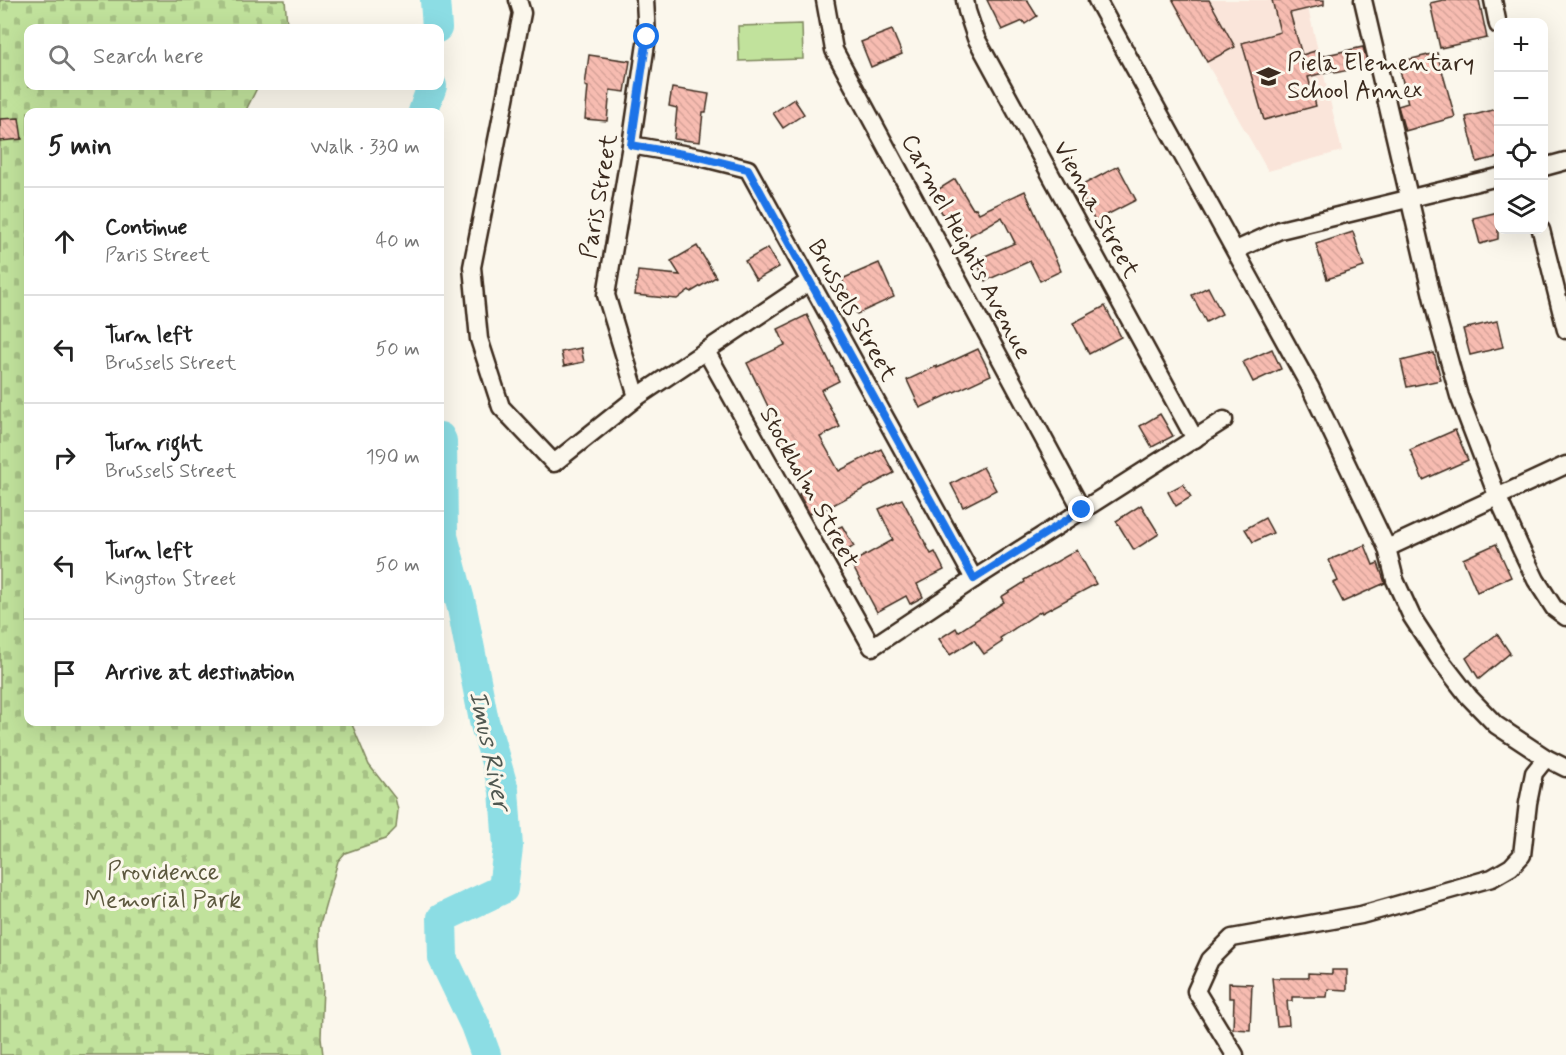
<!DOCTYPE html>
<meta charset="utf-8">
<style>
body{margin:0;font-family:Mynerve,sans-serif;background:#f2f2f2;color:#222}
.controls{position:absolute;right:18px;top:18px;display:grid;overflow:hidden;border-radius:12px;box-shadow:0 6px 24px #0002}
.controls button{width:54px;height:54px;display:grid;place-items:center;padding:0;border:0;border-bottom:2px solid #e0e0e0;background:#fff;color:#222;font:30px sans-serif}
.stop{position:absolute;width:18px;height:18px;margin:-14px;border:4px solid #1a73e8;border-radius:50%;background:#fff}
.stop.end{background:#1a73e8;border-color:#fff;box-shadow:0 2px 6px #0008}
.list{margin:0;padding:0;list-style:none}
h2{display:flex;justify-content:space-between;align-items:center;height:78px;margin:0;padding:0 24px;font-size:26px}
h2 small{font-size:20px;font-weight:400;color:#767676}
.list li{display:grid;grid-template-columns:39px 1fr auto;gap:18px;align-items:center;box-sizing:border-box;height:108px;padding:0 24px;border-top:2px solid #e0e0e0}
.list b{display:block;font-size:22px;white-space:nowrap}
.list p{margin:0;font-size:20px;white-space:nowrap;color:#767676}
.list em{font-size:20px;font-style:normal;color:#767676}
.icon{flex:none;width:33px;height:33px;fill:none;stroke:currentColor;stroke-width:2;stroke-linecap:round;stroke-linejoin:round}
.map{position:relative;flex:none;width:1566px;height:1055px;overflow:hidden}
.search{position:absolute;background:#fff;box-shadow:0 6px 24px #0002;left:24px;top:24px;width:420px;height:66px;display:flex;align-items:center;gap:15px;box-sizing:border-box;padding:0 21px;border-radius:12px;color:#767676;font-size:22px}
.panel{position:absolute;background:#fff;box-shadow:0 6px 24px #0002;left:24px;top:108px;width:420px;height:618px;border-radius:12px}
.map>svg:first-child{display:block}
</style>
<div class="map">
<svg width="1566" height="1055" viewBox="0 0 1566 1055">
<defs>
<pattern id="cemetery-stones" width="16" height="16" patternUnits="userSpaceOnUse" patternTransform="scale(1.5)"><rect width="16" height="16" fill="#c1e29c"/><path d="M2 7V4a2 2 0 0 1 4 0v3zM10 15v-3a2 2 0 0 1 4 0v3z" fill="#a7c286"/></pattern>
<pattern id="building-back-hatch" width="6" height="6" patternUnits="userSpaceOnUse" patternTransform="scale(1.5)"><rect width="6" height="6" fill="#f7bcb1"/><path d="M-1 5l2 2M0 0l6 6M5-1l2 2" fill="none" stroke="#d5a298"/></pattern>
</defs>
<rect width="100%" height="100%" fill="#fbf7ec"/>
<filter id="ink" filterUnits="userSpaceOnUse"><feTurbulence type="fractalNoise" baseFrequency=".0167" numOctaves="2"/><feDisplacementMap in="SourceGraphic" scale="12" xChannelSelector="R" yChannelSelector="G"/><feConvolveMatrix kernelMatrix="1 2 1 2 8 2 1 2 1" color-interpolation-filters="sRGB"/></filter>
<g filter="url(#ink)">
<path fill="#fae5da" d="M1171,0H1306L1342,151L1268,171Z"/>
<path fill="url(#cemetery-stones)" stroke="#7e865d" stroke-width="1.5" d="M0,0H285L287,24L285,28H28V86H258L245,112H28V722H351L369,765L395,798L398,810L396,828L385,839L345,853L338,861L319,928V946L323,987L321,1037L323,1055H0Z"/>
<path fill="#c1e29c" stroke="#7e865d" stroke-width="1.5" d="M802,24L803,59L739,61L738,26Z"/>
<g fill="none" stroke-linecap="round" stroke-linejoin="round">
<g stroke="#8cdde4" stroke-width="30">
<path d="M435,0L437,28"/>
<path d="M423,112L432,86"/>
<path d="M440,437L442,441L443,536L462,608L484,721L504,790L508,847L503,889L442,918L443,958L475,1025L486,1055"/>
</g>
</g>
<g fill="url(#building-back-hatch)" stroke="#3b2a1e" stroke-width="1.5">
<path d="M987,0H1027L1037,16L1025,24L1023,21L1002,30Z"/>
<path d="M1173,0H1209L1235,47L1207,62Z"/>
<path d="M1272,0H1324V5L1290,13L1302,55L1315,51L1317,57L1363,47L1368,66L1335,73L1334,70L1308,77L1316,106L1264,120L1242,43L1280,32Z"/>
<path d="M1443,0H1479L1487,38L1440,48L1430,3Z"/>
<path d="M892,30L902,54L871,67L861,42Z"/>
<path d="M1437,53L1455,117L1405,131L1398,106L1408,103L1398,62Z"/>
<path d="M589,55L630,61L625,92L610,90L607,121L585,119L588,87L585,86Z"/>
<path d="M672,88L709,94L706,112H703L700,142L674,139L677,108L669,106Z"/>
<path d="M794,99L804,114L783,128L773,113Z"/>
<path d="M1497,109L1498,117V157L1477,162L1466,117Z"/>
<path d="M19,118L22,139L0,141V119Z"/>
<path d="M1118,166L1136,200L1095,221L1077,188Z"/>
<path d="M955,179L973,209L976,208L979,213L1025,191L1061,271L1040,281L1030,261L985,281L976,260L1015,243L1002,217L962,240L949,216L945,218L931,194Z"/>
<path d="M1498,212V239L1480,244L1473,218Z"/>
<path d="M1353,232L1364,267L1327,279L1316,244Z"/>
<path d="M697,246L716,277L691,292L689,290L677,299L635,295L638,271L680,275L671,261Z"/>
<path d="M768,248L779,267L756,280L745,261Z"/>
<path d="M879,263L894,297L857,314L842,279Z"/>
<path d="M1208,287L1222,314L1206,322L1192,295Z"/>
<path d="M1105,306L1121,337L1089,354L1073,323Z"/>
<path d="M807,315L839,381L821,390L840,427L820,437L839,471L881,449L894,473L816,514L815,511L810,514L799,494L807,490L789,457L790,456L775,427L777,425L747,363L785,345L778,329Z"/>
<path d="M1497,321L1503,347L1470,355L1463,329Z"/>
<path d="M581,348L584,362L564,366L561,352Z"/>
<path d="M978,349L991,375L920,408L907,380L937,366V368Z"/>
<path d="M1272,349L1281,369L1253,382L1243,362Z"/>
<path d="M1434,353L1441,380L1407,387L1401,361Z"/>
<path d="M1160,414L1173,436L1152,447L1140,426Z"/>
<path d="M1455,430L1468,460L1423,480L1410,450Z"/>
<path d="M983,467L996,490L963,507L951,484Z"/>
<path d="M1183,484L1191,497L1176,506L1168,492Z"/>
<path d="M902,499L931,554L935,552L944,570L917,584L923,597L910,604L906,596L877,612L851,563L893,540L879,509Z"/>
<path d="M1141,505L1159,534L1134,550L1116,521Z"/>
<path d="M1265,518L1273,533L1253,542L1245,529Z"/>
<path d="M842,526L854,546L840,555L827,533Z"/>
<path d="M1496,544L1511,577L1477,592L1463,559Z"/>
<path d="M1365,545L1373,565L1378,563L1385,583L1343,602L1333,583L1338,581L1329,560Z"/>
<path d="M1077,550L1096,584L1042,613L1041,611L1000,638L1002,642L984,654L974,640L950,655L939,639L956,628L958,632L1004,602L1001,597L1025,582L1024,580Z"/>
<path d="M1497,634L1510,653L1479,679L1466,658Z"/>
<path d="M1332,970H1347V990L1328,989L1327,997H1292V1001H1287L1289,1025L1277,1026L1272,978H1308V973L1332,974Z"/>
<path d="M1229,983L1252,984L1250,1030L1233,1029L1234,998H1229Z"/>
</g>
<g fill="none" stroke-linecap="round" stroke-linejoin="round">
<defs>
<g id="minor">
<path d="M518,0L522,13L472,267L479,339L501,407L554,463L637,397L810,281"/>
<path d="M825,0L834,50L1082,510"/>
<path d="M965,0L967,11L976,38L1195,439"/>
<path d="M1097,0L1310,387L1387,548L1395,580L1412,617L1438,657L1469,697L1496,725L1546,758L1566,768"/>
<path d="M1363,0L1437,317L1459,396L1498,498L1521,549L1536,580L1554,608L1566,617"/>
<path d="M1493,0L1498,25"/>
<path d="M631,145L700,157L748,169L974,579"/>
<path d="M1544,167L1566,161"/>
<path d="M1541,230L1566,330"/>
<path d="M1236,250L1280,230L1498,177"/>
<path d="M706,351L872,647L974,579L1224,420"/>
<path d="M637,397L606,295L631,145L647,37L645,0"/>
<path d="M1387,548L1566,465"/>
<path d="M1235,1055L1196,991L1210,960L1232,938L1361,915L1492,878L1511,867L1522,855L1528,803L1534,773L1546,758"/>
</g>
</defs>
<use href="#minor" stroke="#3b2a1e" stroke-width="21"/>
<use href="#minor" stroke="#fbf7ec" stroke-width="16"/>
</g>
</g>
<g fill="none" stroke-linecap="round" stroke-linejoin="round" filter="url(#ink)">
<path stroke="#1a73e8" stroke-width="8" d="M647,37L631,145L700,157L748,169L974,579L1082,510"/>
</g>
<defs>
<symbol id="school-bare" viewBox="-9 -9 18 18"><path d="M0-5L7-2L0 1L-7-2ZM-4 1L0 2.5L4 1V4Q0 6-4 4Z" fill="#3b2a1e" stroke="#fbf7ec" stroke-width="2.5" paint-order="stroke"/></symbol>
</defs>
<g fill-rule="evenodd">
<use href="#school-bare" x="1252" y="60" width="33" height="33"/>
</g>
<g text-anchor="middle" stroke-width="6" stroke-linejoin="round" paint-order="stroke">
<g font-size="24" fill="#3b2a1e" stroke="#fbf7ec" text-anchor="start">
<text x="1287" y="70">Piela Elementary<tspan x="1287" dy="28">School Annex</tspan></text>
</g>
<g font-size="24" fill="#3b2a1e" stroke="#fbf7ec">
<text transform="translate(598 196) rotate(-80)" y="8">Paris Street</text>
<text transform="translate(1097 209) rotate(61)" y="8">Vienna Street</text>
<text transform="translate(967 246) rotate(62)" y="8">Carmel Heights Avenue</text>
<text transform="translate(853 310) rotate(61)" y="8">Brussels Street</text>
<text transform="translate(810 487) rotate(61)" y="8">Stockholm Street</text>
</g>
<g font-size="24" fill="#5c583e" stroke="#fbf7ec">
<text x="163" y="879">Providence<tspan x="163" dy="28">Memorial Park</tspan></text>
</g>
<g font-size="26" font-style="italic" fill="#4f5750" stroke="#fbf7ec">
<text transform="translate(491 750) rotate(78)" y="9">Imus River</text>
</g>
</g>
</svg>
<div class="controls">
<button>+</button>
<button>−</button>
<button><svg class="icon" aria-label="locate" viewBox="0 0 24 24"><circle cx="12" cy="12" r="6"/><path d="M12 2v4M12 18v4M2 12h4M18 12h4"/></svg></button>
<button><svg class="icon" aria-label="layers" viewBox="0 0 24 24"><path d="M12 4l9 5-9 5-9-5zM3 14l9 5 9-5"/></svg></button>
</div>
<div class="stop" style="left:647px;top:37px"></div>
<div class="stop end" style="left:1082px;top:510px"></div>
<div class="search"><svg class="icon" aria-label="search" viewBox="0 0 24 24"><circle cx="10" cy="10" r="6"/><path d="M15 15l6 6"/></svg>Search here</div>
<section class="panel">
<h2>5 min<small>Walk · 330 m</small></h2>
<ul class="list">
<li><svg class="icon" aria-label="ahead" viewBox="0 0 24 24"><path d="M12 20V5M6 11l6-6 6 6"/></svg><div><b>Continue</b><p>Paris Street</p></div><em>40 m</em></li>
<li><svg class="icon" aria-label="left" viewBox="0 0 24 24"><path d="M17 20v-9H6M10 6l-5 5 5 5"/></svg><div><b>Turn left</b><p>Brussels Street</p></div><em>50 m</em></li>
<li><svg class="icon" aria-label="right" viewBox="0 0 24 24"><path d="M7 20v-9h11M14 6l5 5-5 5"/></svg><div><b>Turn right</b><p>Brussels Street</p></div><em>190 m</em></li>
<li><svg class="icon" aria-label="left" viewBox="0 0 24 24"><path d="M17 20v-9H6M10 6l-5 5 5 5"/></svg><div><b>Turn left</b><p>Kingston Street</p></div><em>50 m</em></li>
<li><svg class="icon" aria-label="arrive" viewBox="0 0 24 24"><path d="M6 21V4h12l-3 4 3 4H6"/></svg><div><b>Arrive at destination</b></div></li>
</ul>
</section>
</div>
